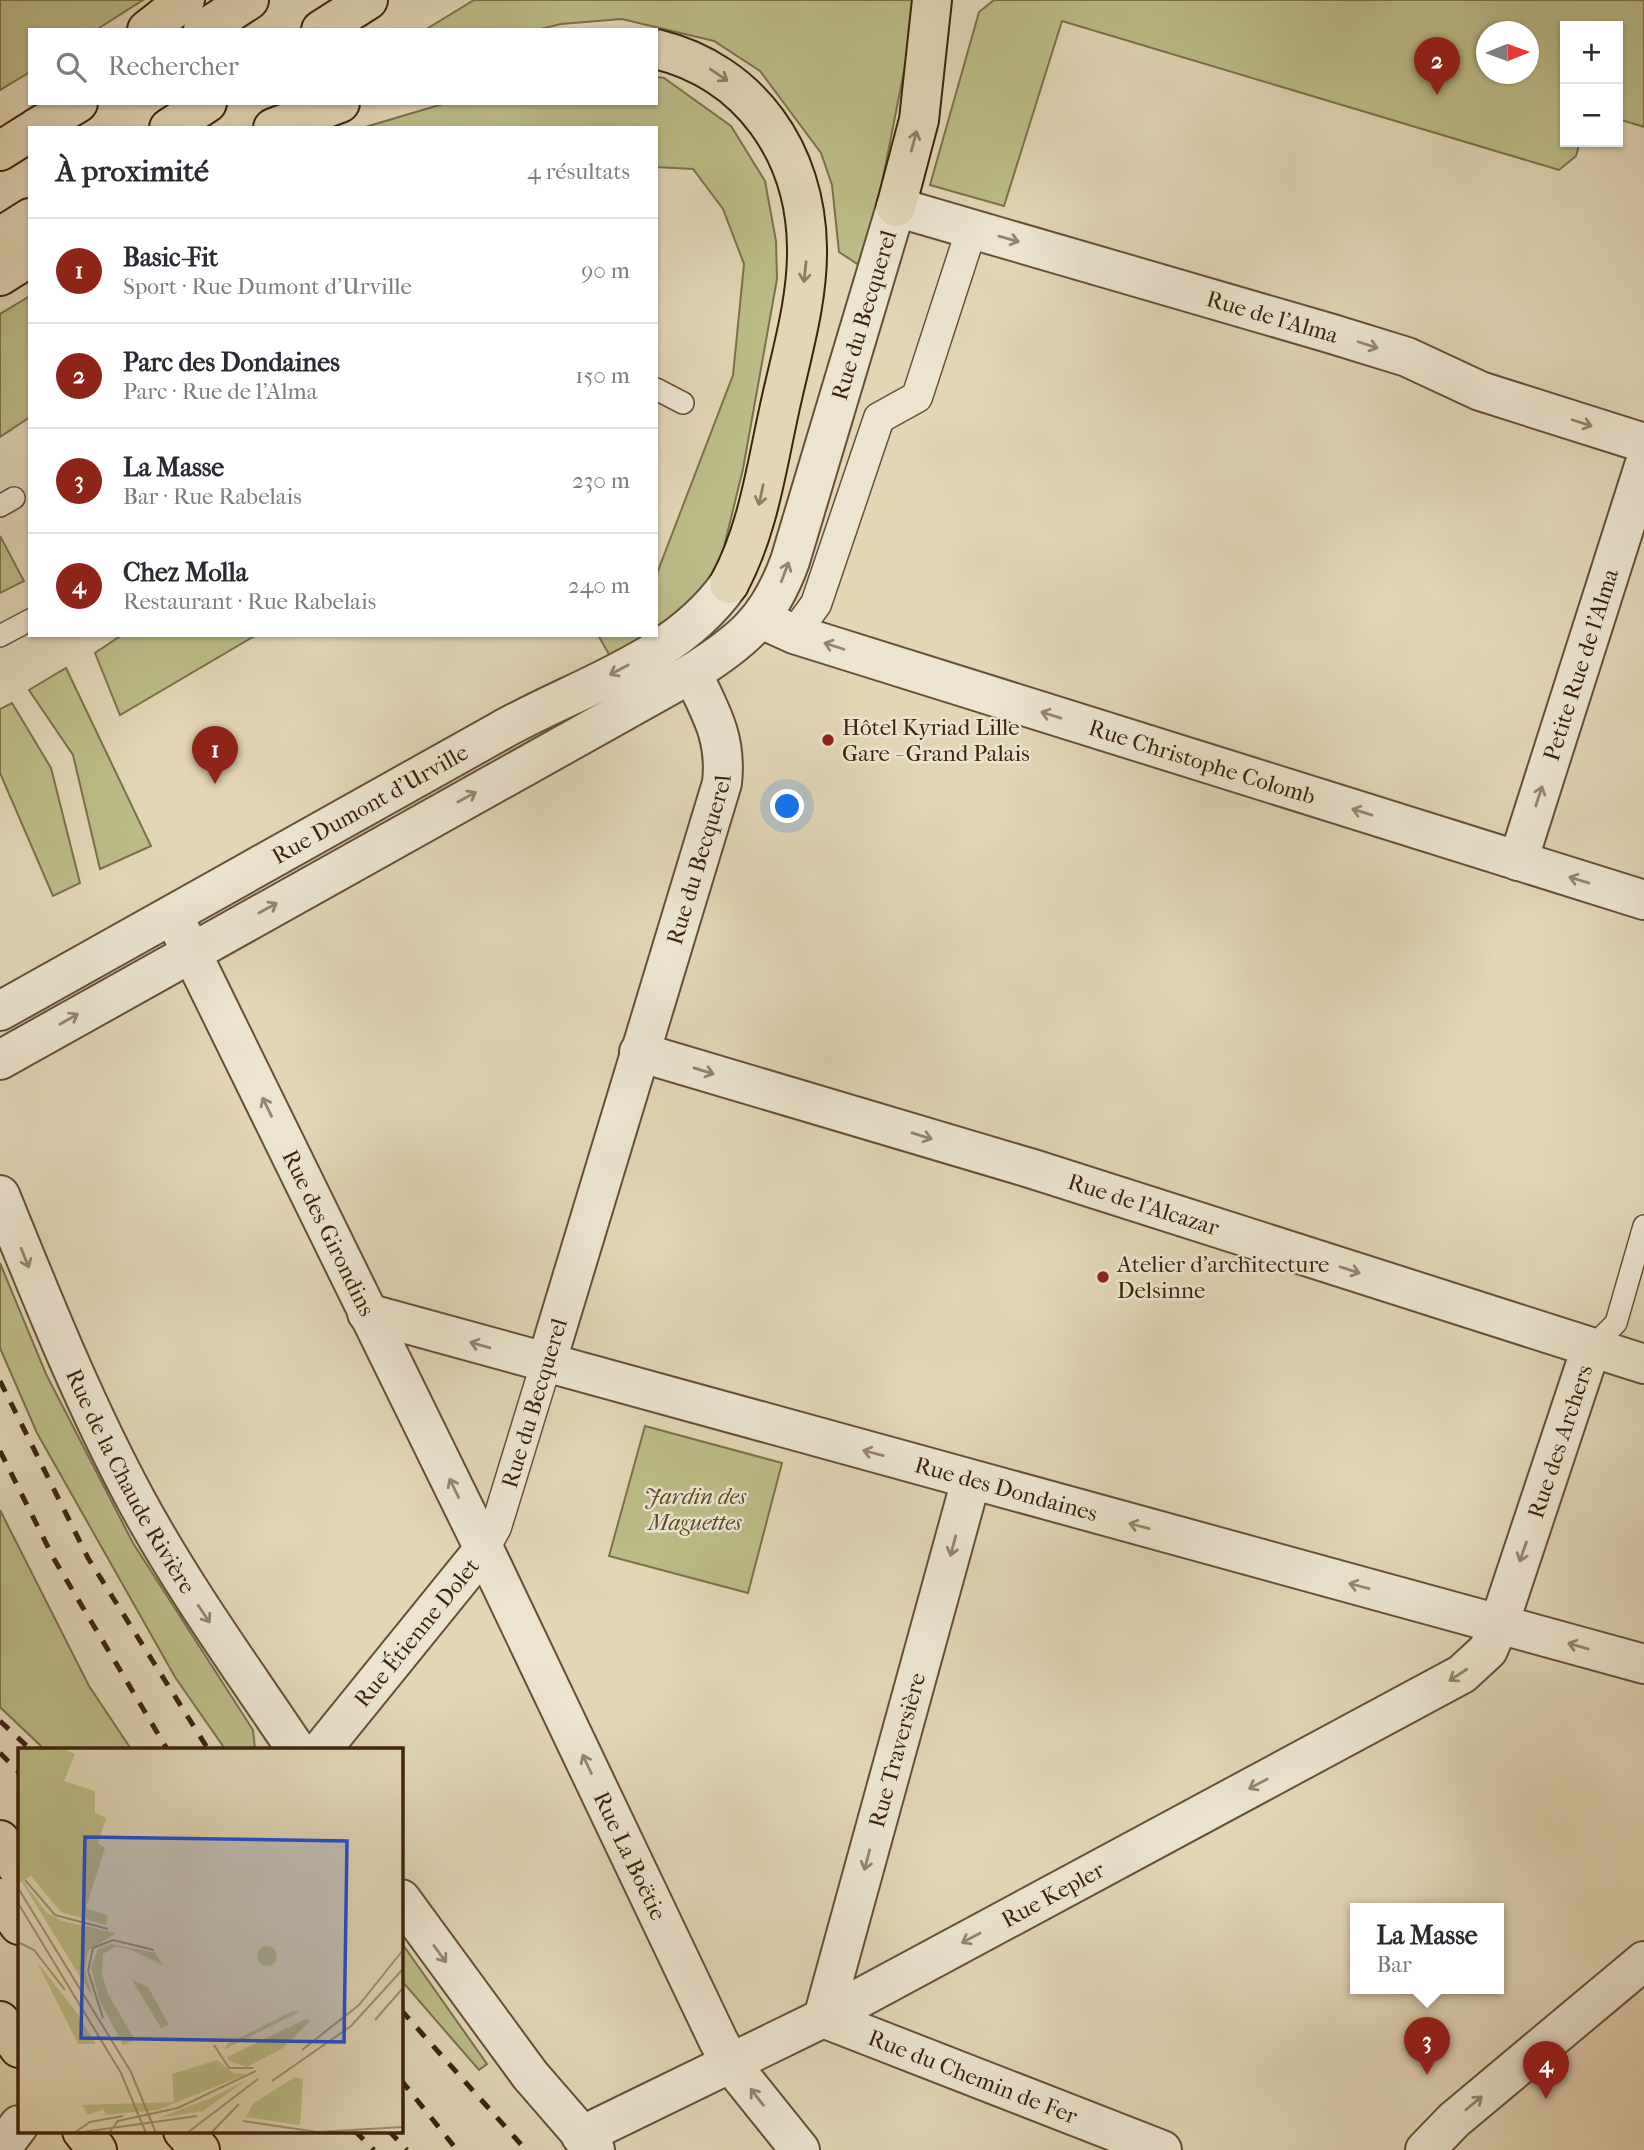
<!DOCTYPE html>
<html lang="fr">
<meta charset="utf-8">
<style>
body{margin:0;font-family:"IM FELL French Canon",serif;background:#f2f2f3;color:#2b2b33}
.controls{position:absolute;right:21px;top:21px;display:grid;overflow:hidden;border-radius:0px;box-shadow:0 2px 5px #0004}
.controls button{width:63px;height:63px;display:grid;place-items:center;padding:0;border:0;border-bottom:2px solid #e1e1e2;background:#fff;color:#2b2b33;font:35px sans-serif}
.compass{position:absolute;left:1476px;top:21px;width:63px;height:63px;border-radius:50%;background:#fff;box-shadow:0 2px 5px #0004;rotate:89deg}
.you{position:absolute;left:788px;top:807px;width:24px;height:24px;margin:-18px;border:5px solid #fff;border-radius:50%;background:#1a73e8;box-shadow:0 0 0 10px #1a73e833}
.badge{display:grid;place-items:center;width:46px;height:46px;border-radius:50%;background:#8f2418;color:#fff;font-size:23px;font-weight:700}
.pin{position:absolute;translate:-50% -58px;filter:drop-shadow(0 2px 4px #0008)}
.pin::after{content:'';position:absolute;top:37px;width:24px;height:21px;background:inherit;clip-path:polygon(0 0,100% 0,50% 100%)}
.popup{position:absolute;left:1350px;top:1903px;width:154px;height:91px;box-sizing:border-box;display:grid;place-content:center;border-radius:0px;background:#fff;filter:drop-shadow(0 2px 5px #0005);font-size:23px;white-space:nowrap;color:#7c7c81}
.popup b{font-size:26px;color:#2b2b33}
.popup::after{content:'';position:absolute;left:50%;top:100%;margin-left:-14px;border:14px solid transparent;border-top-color:#fff}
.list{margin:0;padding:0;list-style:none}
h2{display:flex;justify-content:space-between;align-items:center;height:91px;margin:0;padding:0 28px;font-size:30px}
h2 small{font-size:23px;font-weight:400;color:#7c7c81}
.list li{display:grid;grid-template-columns:46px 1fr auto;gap:21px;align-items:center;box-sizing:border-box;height:105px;padding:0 28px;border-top:2px solid #e1e1e2}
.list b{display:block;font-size:26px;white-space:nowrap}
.list p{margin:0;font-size:23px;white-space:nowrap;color:#7c7c81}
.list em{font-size:23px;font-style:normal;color:#7c7c81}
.icon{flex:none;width:38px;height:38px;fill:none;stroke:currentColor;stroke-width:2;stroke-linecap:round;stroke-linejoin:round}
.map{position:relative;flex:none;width:1644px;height:2150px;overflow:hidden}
.search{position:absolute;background:#fff;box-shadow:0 2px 5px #0004;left:28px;top:28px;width:630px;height:77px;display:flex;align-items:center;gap:18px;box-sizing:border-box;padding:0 24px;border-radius:0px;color:#7c7c81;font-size:26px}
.panel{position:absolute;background:#fff;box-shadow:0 2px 5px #0004;left:28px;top:126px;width:630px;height:511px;border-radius:0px}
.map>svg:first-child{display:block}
</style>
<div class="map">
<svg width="1644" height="2150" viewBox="0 0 1644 2150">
<rect width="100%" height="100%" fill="#e2d6b5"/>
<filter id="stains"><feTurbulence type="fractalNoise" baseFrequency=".00286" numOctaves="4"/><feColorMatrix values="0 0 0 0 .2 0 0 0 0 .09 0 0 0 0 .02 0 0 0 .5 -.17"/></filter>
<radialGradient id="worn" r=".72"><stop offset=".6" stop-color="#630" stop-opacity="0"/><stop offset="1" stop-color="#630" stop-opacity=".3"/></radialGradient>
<g fill="#bcbc88" stroke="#7d704a" stroke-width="2" fill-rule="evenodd">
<path d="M0,0H143L96,30H30V72L0,90Z"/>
<path d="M474,0H918L865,269L839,252L832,185L821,153L760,71L714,41L622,19L561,24L536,30H425Z"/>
<path d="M994,0H1644V127L1618,119V26H1565V142H1580L1576,156L1559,170L1062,21L1004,206L930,185L979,12ZM1486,32H1528V74H1486Z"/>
<path d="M656,77L664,78L731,126L765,181L776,241L777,279L743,469L721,559L701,595L656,633V576L733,375L744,264L723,209L693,169L656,167V128H362L446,103H656Z"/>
<path d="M30,296V417L0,437V314Z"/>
<path d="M0,536L24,581L0,593Z"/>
<path d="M122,635H256L120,715L95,653Z"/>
<path d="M598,635H652L611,658Z"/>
<path d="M66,668L151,846L100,869L73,755L29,690Z"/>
<path d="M12,703L51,768L80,883L53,896L0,773V709Z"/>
<path d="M0,1263L46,1374L133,1543L253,1730L255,1749H225L175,1677L37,1433L0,1348Z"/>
<path d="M645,1426L782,1463L748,1593L609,1556Z"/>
<path d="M0,1510L89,1686L131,1749H44L0,1707Z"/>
<path d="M401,1942L487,2064L479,2070L401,1980Z"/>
</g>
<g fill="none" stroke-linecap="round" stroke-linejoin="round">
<defs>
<g id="service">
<path d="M656,389L683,403"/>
<path d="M0,506L14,498"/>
<path d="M0,636L30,620"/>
<path d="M1591,1348L1616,1323L1644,1226"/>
</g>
<g id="pedestrian">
<path d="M794,634L816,604L879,418L917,397L972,228"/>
<path d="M484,1549L496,1527L546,1364"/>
</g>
<g id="minor">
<path id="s1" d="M896,207L1329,333L1407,357L1480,391L1644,443"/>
<path id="s2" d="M761,619L794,634L1644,900"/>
<path id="s3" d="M1518,861L1644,466"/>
<path id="s4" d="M639,1052L1033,1169L1644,1364"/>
<path id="s5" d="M367,1313L1644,1664"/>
<path id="s6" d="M546,1364L722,783C727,738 711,713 692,673"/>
<path id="s7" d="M823,2018L971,1480"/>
<path id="s8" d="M823,2018L1162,2150"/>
<path id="s9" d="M581,2136L823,2018L1462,1674L1488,1650L1499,1624L1591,1348"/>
<path d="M1425,2150L1454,2120L1644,1961"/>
</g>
<g id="tertiary">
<path id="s10" d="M173,915L484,1549L718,2040L731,2064L800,2150"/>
<path id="s11" d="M0,1011C167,918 333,824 500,731C578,687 676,660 729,584"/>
<path id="s12" d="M0,1060L692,673C743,641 769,619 790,561L896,207"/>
<path id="s13" d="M0,1195C42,1298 83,1402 136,1500C183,1587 241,1667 296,1749"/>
<path id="s14" d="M322,1749L484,1549"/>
<path d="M401,1899L530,2075L595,2150"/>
<path d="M0,2150L19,2125"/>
</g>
<g id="trunk">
<path d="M147,30L185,0"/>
<path d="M203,30L249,0"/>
<path d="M321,30L368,0"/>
<path d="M656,49C751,72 806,153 807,248C808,302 790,359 779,411C766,470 758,530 729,584"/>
<path d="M36,128L78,103"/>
<path d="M169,128L207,103"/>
<path d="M273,128L340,103"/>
<path d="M0,151L30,132"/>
<path d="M896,207L919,120L932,0"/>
<path d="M0,237L30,218"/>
<path d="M0,276L30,257"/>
<path d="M0,1840L19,1870"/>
<path d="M0,1898L19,1925"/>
<path d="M0,2021L19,2048"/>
<path d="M82,2131L97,2150"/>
<path d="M183,2131L200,2150"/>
</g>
</defs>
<use href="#service" stroke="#675036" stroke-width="24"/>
<use href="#pedestrian" stroke="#675036" stroke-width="33"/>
<use href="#minor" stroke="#675036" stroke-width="42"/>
<use href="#tertiary" stroke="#675036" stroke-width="42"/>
<use href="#trunk" stroke="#3e240b" stroke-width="42"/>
<use href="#service" stroke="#ece4cf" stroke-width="21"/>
<use href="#pedestrian" stroke="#ece4cf" stroke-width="30"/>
<use href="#minor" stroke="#ece4cf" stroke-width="38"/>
<use href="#tertiary" stroke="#ece4cf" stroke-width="38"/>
<use href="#trunk" stroke="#e2d6b5" stroke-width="38"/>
<g stroke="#3e240b" stroke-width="5" stroke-dasharray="12 12" stroke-linecap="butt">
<path d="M0,1381L88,1558L208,1749"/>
<path d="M0,1451L54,1559L167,1749"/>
<path d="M0,1721L30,1749"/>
<path d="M0,1753L19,1772"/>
<path d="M401,2010L526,2150"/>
<path d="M401,2080L457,2150"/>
<path d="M355,2131L374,2150"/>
<path d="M389,2131L407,2150"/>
</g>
</g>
<defs><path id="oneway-shaft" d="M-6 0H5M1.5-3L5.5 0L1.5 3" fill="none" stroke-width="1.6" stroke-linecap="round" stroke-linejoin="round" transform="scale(1.75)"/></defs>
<g stroke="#907d60">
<use href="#oneway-shaft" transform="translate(719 75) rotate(34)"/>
<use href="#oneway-shaft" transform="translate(914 141) rotate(-75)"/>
<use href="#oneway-shaft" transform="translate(805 272) rotate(96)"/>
<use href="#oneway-shaft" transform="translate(761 495) rotate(102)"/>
</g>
<g stroke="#95846d">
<use href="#oneway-shaft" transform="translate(1009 239) rotate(16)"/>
<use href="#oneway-shaft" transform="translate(1368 345) rotate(18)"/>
<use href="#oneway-shaft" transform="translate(1582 423) rotate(18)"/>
<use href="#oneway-shaft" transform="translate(785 572) rotate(-69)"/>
<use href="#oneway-shaft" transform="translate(834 646) rotate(-162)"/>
<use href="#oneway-shaft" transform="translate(619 670) rotate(152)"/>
<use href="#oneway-shaft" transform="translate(1051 715) rotate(-163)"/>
<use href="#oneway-shaft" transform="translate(1539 796) rotate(-72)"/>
<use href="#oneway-shaft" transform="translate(467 797) rotate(-29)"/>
<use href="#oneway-shaft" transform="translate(1362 812) rotate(-163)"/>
<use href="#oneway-shaft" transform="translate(1579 880) rotate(-163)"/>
<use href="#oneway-shaft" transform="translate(268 908) rotate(-29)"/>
<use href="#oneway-shaft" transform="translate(69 1019) rotate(-30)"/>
<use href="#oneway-shaft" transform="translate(704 1071) rotate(17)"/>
<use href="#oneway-shaft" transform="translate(267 1107) rotate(-116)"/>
<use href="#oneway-shaft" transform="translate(922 1136) rotate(17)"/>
<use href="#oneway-shaft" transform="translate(25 1258) rotate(68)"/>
<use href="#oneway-shaft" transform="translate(1350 1270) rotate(18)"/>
<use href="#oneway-shaft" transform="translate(480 1345) rotate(-164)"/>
<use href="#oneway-shaft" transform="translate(873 1453) rotate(-165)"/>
<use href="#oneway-shaft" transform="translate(454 1488) rotate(-116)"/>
<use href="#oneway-shaft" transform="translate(1139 1526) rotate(-165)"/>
<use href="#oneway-shaft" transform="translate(953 1546) rotate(105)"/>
<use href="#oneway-shaft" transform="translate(1523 1552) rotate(109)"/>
<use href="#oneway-shaft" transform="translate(1359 1586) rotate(-165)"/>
<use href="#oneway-shaft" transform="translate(204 1614) rotate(56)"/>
<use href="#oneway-shaft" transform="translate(1578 1646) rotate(-164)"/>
<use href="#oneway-shaft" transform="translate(1458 1675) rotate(147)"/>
<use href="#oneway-shaft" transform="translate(587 1764) rotate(-115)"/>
<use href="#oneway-shaft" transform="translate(1258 1784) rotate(152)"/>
<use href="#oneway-shaft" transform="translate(867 1860) rotate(105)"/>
<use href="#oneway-shaft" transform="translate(971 1938) rotate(152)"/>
<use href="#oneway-shaft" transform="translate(440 1954) rotate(54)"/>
<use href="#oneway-shaft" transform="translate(757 2097) rotate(-128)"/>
<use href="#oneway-shaft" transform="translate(1474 2103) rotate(-40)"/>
</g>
<g fill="#8f2418" stroke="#ece4cf" stroke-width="2.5">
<circle cx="828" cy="740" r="7"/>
<circle cx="1103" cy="1277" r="7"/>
</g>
<g text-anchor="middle" stroke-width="5" stroke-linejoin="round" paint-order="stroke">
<g font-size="23" fill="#3e240b" stroke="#ece4cf">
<text dy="8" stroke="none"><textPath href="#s12" startOffset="1202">Rue du Becquerel</textPath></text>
<text dy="8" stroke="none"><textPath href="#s1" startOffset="392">Rue de l'Alma</textPath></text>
<text dy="8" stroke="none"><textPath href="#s3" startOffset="206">Petite Rue de l'Alma</textPath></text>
<text dy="8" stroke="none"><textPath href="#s2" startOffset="464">Rue Christophe Colomb</textPath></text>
<text dy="8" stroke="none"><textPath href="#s11" startOffset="424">Rue Dumont d'Urville</textPath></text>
<text dy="8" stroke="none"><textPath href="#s6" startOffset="527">Rue du Becquerel</textPath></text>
<text dy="8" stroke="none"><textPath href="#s4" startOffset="527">Rue de l'Alcazar</textPath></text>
<text dy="8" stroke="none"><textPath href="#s10" startOffset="354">Rue des Girondins</textPath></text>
<text transform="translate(534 1403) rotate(-73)" y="8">Rue du Becquerel</text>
<text dy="8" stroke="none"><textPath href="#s9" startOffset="1251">Rue des Archers</textPath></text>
<text dy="8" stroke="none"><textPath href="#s13" startOffset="315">Rue de la Chaude Rivière</textPath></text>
<text dy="8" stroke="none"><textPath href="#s5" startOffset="663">Rue des Dondaines</textPath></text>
<text dy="8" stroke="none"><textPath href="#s14" startOffset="150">Rue Étienne Dolet</textPath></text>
<text dy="8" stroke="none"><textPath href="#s7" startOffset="278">Rue Traversière</textPath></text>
<text dy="8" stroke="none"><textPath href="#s10" startOffset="1046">Rue La Boëtie</textPath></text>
<text dy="8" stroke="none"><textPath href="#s9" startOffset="530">Rue Kepler</textPath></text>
<text dy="8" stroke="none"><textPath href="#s8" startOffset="161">Rue du Chemin de Fer</textPath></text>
</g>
<g font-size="23" fill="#3e240b" stroke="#ece4cf" text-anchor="start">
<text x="842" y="735">Hôtel Kyriad Lille<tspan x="842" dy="26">Gare - Grand Palais</tspan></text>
<text x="1117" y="1272">Atelier d'architecture<tspan x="1117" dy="26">Delsinne</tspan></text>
</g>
<g font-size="23" font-style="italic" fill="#5e4a2a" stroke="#ece4cf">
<text x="695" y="1504">Jardin des<tspan x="695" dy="26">Maguettes</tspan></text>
</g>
</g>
<g transform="translate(18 1748)">
<rect width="385" height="385" fill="#e2d6b5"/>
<path d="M0,0H43L57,6L46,33L77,43V65L88,70L80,95L87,100L68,160L90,168L88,177L43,164L13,128L5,133L28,164L44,173L98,185L70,203L67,221L74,248L4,134L0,136ZM94,196L137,205L145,217L111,201L97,199L85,206L84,226L90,246L117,292L105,297L81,251L73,219L80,201ZM239 208a10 10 0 1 1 20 0a10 10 0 1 1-20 0ZM19,214L59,265L78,296H60ZM114,232L130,239L151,277L143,280ZM275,263L281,264L207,301L209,296ZM288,271L292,273L265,300L229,319L211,313L209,309ZM199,312L215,325L229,326L139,362L87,367L86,361L70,367L64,357L156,354L154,326ZM277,329L285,331L282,377L228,369L235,356ZM230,331L185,363L141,370L195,349Z" fill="#bcbc88"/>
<path fill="none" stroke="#a08f71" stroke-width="2" d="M7,132L37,167L90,181M0,140L113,324L138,385M0,155L103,325L128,385M0,194L16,202L47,242M85,270L70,223L75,200L95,192L136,202M357,272L385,240M196,297L211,320H235M284,302L341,257L385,202M254,333L333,278L385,221M225,373L299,384L385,379M56,385L72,374L105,368M58,385L179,368M91,385L100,373L160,360L238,323M169,385L240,331M193,385L221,356"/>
<path fill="#1d4ed8" fill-opacity="0.15" stroke="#1d4ed8" stroke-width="3.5" d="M67,89L329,93L326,294L63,290Z"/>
<rect width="385" height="385" fill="none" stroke="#3e240b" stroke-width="3.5"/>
</g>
<rect width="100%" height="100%" filter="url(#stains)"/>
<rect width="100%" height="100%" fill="url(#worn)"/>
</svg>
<div class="controls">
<button>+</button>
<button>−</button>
</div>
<svg class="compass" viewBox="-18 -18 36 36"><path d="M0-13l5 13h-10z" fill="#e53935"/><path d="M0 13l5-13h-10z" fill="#7c7c81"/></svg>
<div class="you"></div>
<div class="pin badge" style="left:215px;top:784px">1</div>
<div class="pin badge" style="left:1437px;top:95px">2</div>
<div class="pin badge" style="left:1427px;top:2075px">3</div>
<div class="popup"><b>La Masse</b>Bar</div>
<div class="pin badge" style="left:1546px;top:2099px">4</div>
<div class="search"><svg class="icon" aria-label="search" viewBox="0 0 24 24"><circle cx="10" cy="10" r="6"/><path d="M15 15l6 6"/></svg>Rechercher</div>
<section class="panel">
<h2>À proximité<small>4 résultats</small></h2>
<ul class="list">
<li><span class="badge">1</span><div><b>Basic-Fit</b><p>Sport · Rue Dumont d'Urville</p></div><em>90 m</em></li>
<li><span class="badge">2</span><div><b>Parc des Dondaines</b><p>Parc · Rue de l'Alma</p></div><em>150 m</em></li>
<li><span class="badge">3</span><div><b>La Masse</b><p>Bar · Rue Rabelais</p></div><em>230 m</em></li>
<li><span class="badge">4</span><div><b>Chez Molla</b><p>Restaurant · Rue Rabelais</p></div><em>240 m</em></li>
</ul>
</section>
</div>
